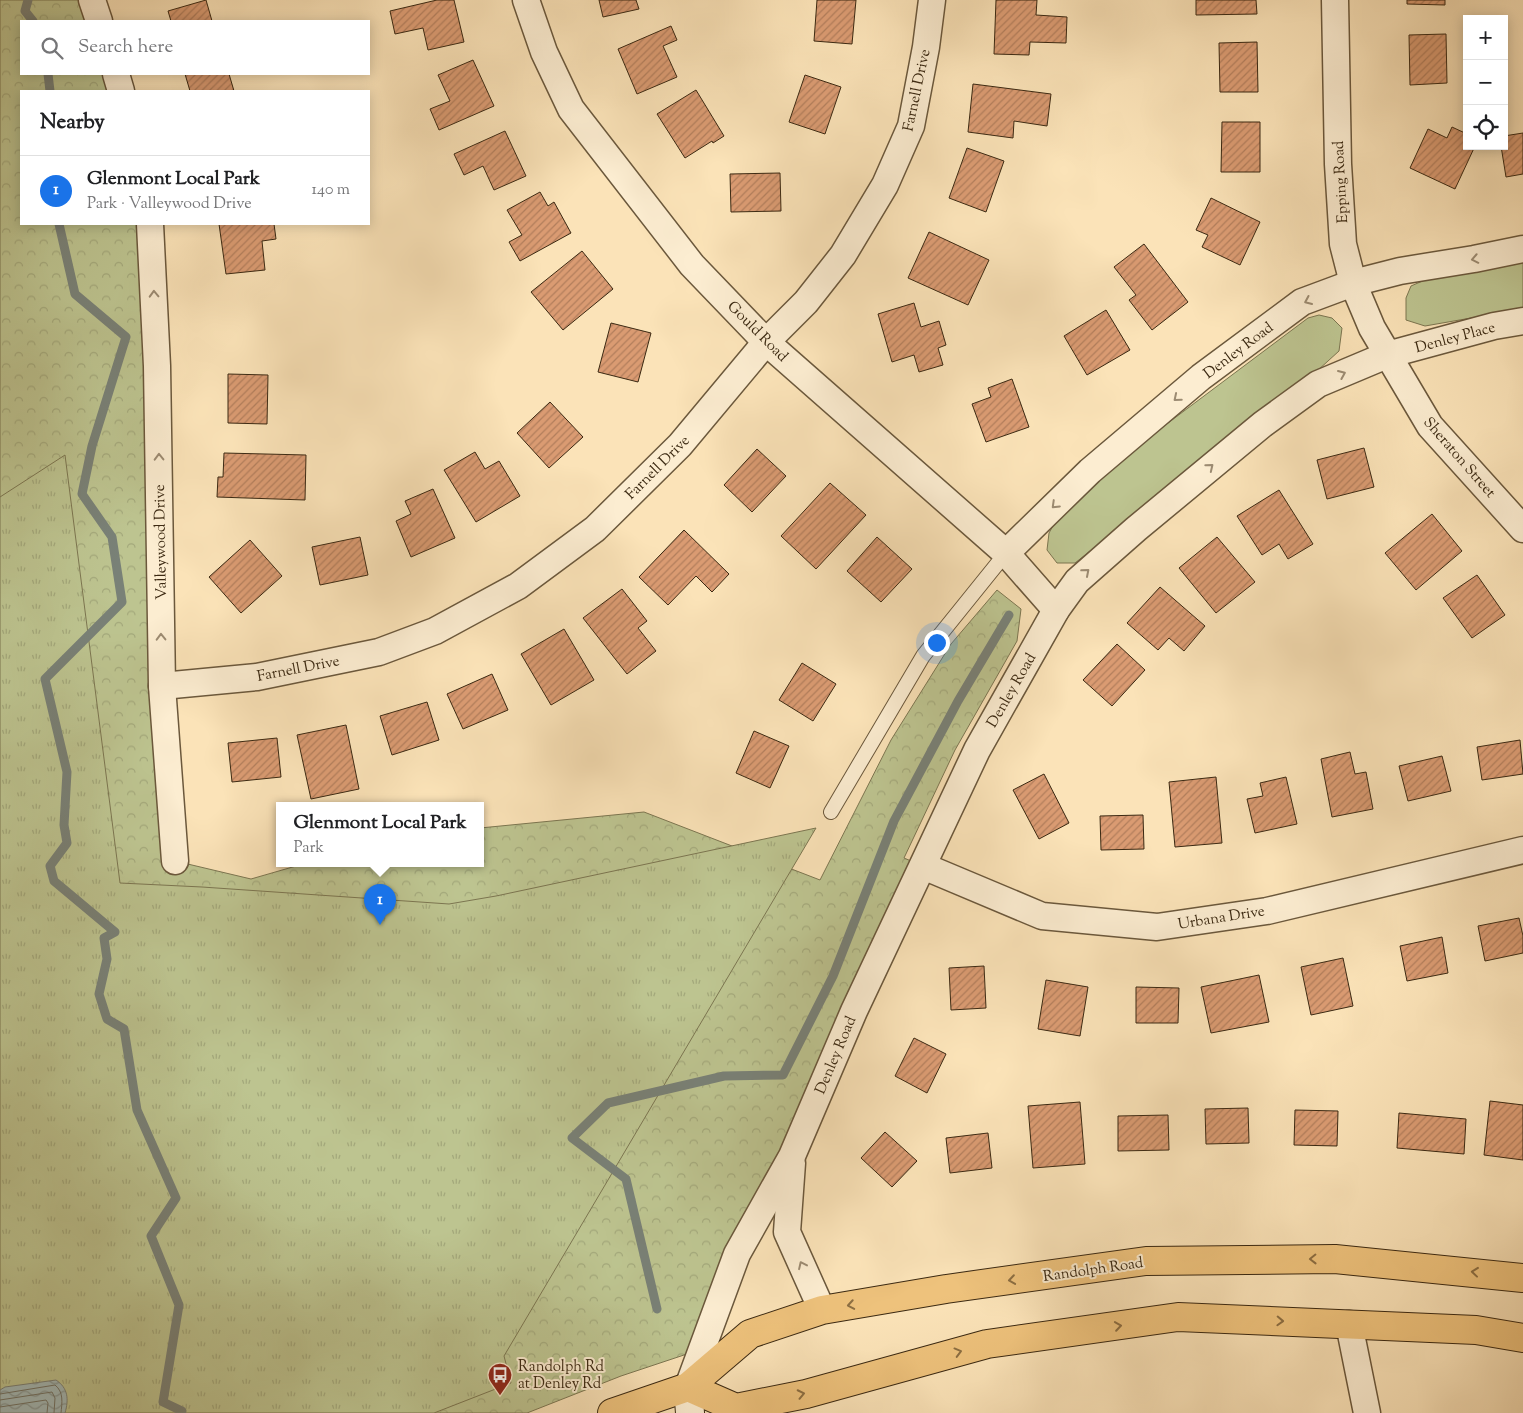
<!DOCTYPE html>
<meta charset="utf-8">
<style>
body{margin:0;font-family:"Sorts Mill Goudy",serif;background:#f6f6f6;color:#202124}
.controls{position:absolute;right:15px;top:15px;display:grid;overflow:hidden;border-radius:0px;box-shadow:0 2px 12px #0003}
.controls button{width:45px;height:45px;display:grid;place-items:center;padding:0;border:0;border-bottom:1px solid #e0e0e0;background:#fff;color:#202124;font:25px sans-serif}
.you{position:absolute;left:936px;top:642px;width:18px;height:18px;margin:-12px;border:4px solid #fff;border-radius:50%;background:#1a73e8;box-shadow:0 0 0 8px #1a73e833}
.badge{display:grid;place-items:center;width:32px;height:32px;border-radius:50%;background:#1a73e8;color:#fff;font-size:16px;font-weight:700}
.pin{position:absolute;translate:-50% -41px;filter:drop-shadow(0 1px 2px #0008)}
.pin::after{content:'';position:absolute;top:26px;width:18px;height:15px;background:inherit;clip-path:polygon(0 0,100% 0,50% 100%)}
.popup{position:absolute;left:276px;top:802px;width:208px;height:65px;box-sizing:border-box;display:grid;place-content:center;border-radius:0px;background:#fff;filter:drop-shadow(0 1px 4px #0005);font-size:16px;white-space:nowrap;color:#757577}
.popup b{font-size:19px;color:#202124}
.popup::after{content:'';position:absolute;left:50%;top:100%;margin-left:-10px;border:10px solid transparent;border-top-color:#fff}
.list{margin:0;padding:0;list-style:none}
h2{display:flex;justify-content:space-between;align-items:center;height:65px;margin:0;padding:0 20px;font-size:21px}
h2 small{font-size:16px;font-weight:400;color:#757577}
.list li{display:grid;grid-template-columns:32px 1fr auto;gap:15px;align-items:center;box-sizing:border-box;height:70px;padding:0 20px;border-top:1px solid #e0e0e0}
.list b{display:block;font-size:19px;white-space:nowrap}
.list p{margin:0;font-size:16px;white-space:nowrap;color:#757577}
.list em{font-size:16px;font-style:normal;color:#757577}
.icon{flex:none;width:28px;height:28px;fill:none;stroke:currentColor;stroke-width:2;stroke-linecap:round;stroke-linejoin:round}
.map{position:relative;flex:none;width:1523px;height:1413px;overflow:hidden}
.search{position:absolute;background:#fff;box-shadow:0 2px 12px #0003;left:20px;top:20px;width:350px;height:55px;display:flex;align-items:center;gap:12px;box-sizing:border-box;padding:0 18px;border-radius:0px;color:#757577;font-size:19px}
.panel{position:absolute;background:#fff;box-shadow:0 2px 12px #0003;left:20px;top:90px;width:350px;height:135px;border-radius:0px}
.map>svg:first-child{display:block}
</style>
<div class="map">
<svg width="1523" height="1413" viewBox="0 0 1523 1413">
<defs>
<pattern id="forest-crowns" width="20" height="18" patternUnits="userSpaceOnUse" patternTransform="scale(1.25)"><rect width="20" height="18" fill="#bdc490"/><path d="M2 6a3 3 0 1 1 6 0M12 15a3 3 0 1 1 6 0" fill="none" stroke="#a3a87b"/></pattern>
<pattern id="park-tufts" width="24" height="20" patternUnits="userSpaceOnUse" patternTransform="scale(1.25)"><rect width="24" height="20" fill="#bdc490"/><path d="M3 7l-1-3M5 7V3M7 7l1-3M15 17l-1-3M17 17v-4M19 17l1-3" fill="none" stroke="#a3a87b"/></pattern>
<pattern id="water-waves" width="16" height="10" patternUnits="userSpaceOnUse" patternTransform="scale(1.25)"><rect width="16" height="10" fill="#a3bbba"/><path d="M0 5q4-4 8 0t8 0" fill="none" stroke="#869896"/></pattern>
<pattern id="building-hatch" width="6" height="6" patternUnits="userSpaceOnUse" patternTransform="scale(1.25)"><rect width="6" height="6" fill="#da9b72"/><path d="M-1 1l2-2M0 6l6-6M5 7l2-2" fill="none" stroke="#b27e5c"/></pattern>
</defs>
<rect width="100%" height="100%" fill="#fbe3b8"/>
<filter id="stains"><feTurbulence type="fractalNoise" baseFrequency=".004" numOctaves="4"/><feColorMatrix values="0 0 0 0 .2 0 0 0 0 .09 0 0 0 0 .02 0 0 0 .5 -.17"/></filter>
<radialGradient id="worn" r=".72"><stop offset=".6" stop-color="#630" stop-opacity="0"/><stop offset="1" stop-color="#630" stop-opacity=".3"/></radialGradient>
<g fill="#bdc490" stroke="#7c7651">
<path d="M1523,260V309L1425,326L1406,320V298L1411,286L1427,279Z"/>
<path d="M1319,315L1332,318L1342,328L1339,351L1317,371L1075,563H1057L1047,550L1049,533L1059,515L1144,441L1308,318Z"/>
</g>
<path fill="url(#forest-crowns)" stroke="#7c7651" d="M0,0H92L99,21H21V74H116L121,91H21V224H150L175,861L251,879L303,864H480V828L644,812L820,880L891,740L951,644L997,590L1021,609L1017,641L955,750L904,858L923,866L687,1354L621,1376L527,1413H0Z"/>
<path fill="url(#park-tufts)" stroke="#7c7651" d="M65,455L120,883L202,887L449,904L496,896L816,828L504,1356L511,1383L434,1413H0V497Z"/>
<path fill="url(#water-waves)" stroke="#798177" d="M56,1380C68,1388 69,1399 65,1413H0V1390L5,1387Z"/>
<g fill="none" stroke-linecap="round" stroke-linejoin="round">
<g stroke="#6f7266" stroke-width="1">
<path d="M0,1394L55,1385C64,1392 62,1403 61,1413"/>
<path d="M0,1400L52,1392L55,1398L54,1413"/>
<path d="M0,1407L46,1400L48,1403L47,1413"/>
</g>
<g stroke="#798177" stroke-width="9">
<path d="M28,0L25,11L33,21"/>
<path d="M48,74L50,91"/>
<path d="M59,224L75,294L126,337L92,446L82,494L112,537L122,602L45,679L67,772L64,825L67,843L50,866L54,881L115,932L104,938L107,959L99,994L107,1019L124,1029L137,1110L176,1198L151,1236L179,1305L163,1402L182,1411"/>
<path d="M657,1309L626,1179L572,1138L608,1103L724,1076L783,1075L833,976L894,821L958,701L1009,615"/>
</g>
</g>
<g fill="url(#building-hatch)" stroke="#3b2912">
<path d="M206,0L212,21H171L168,11Z"/>
<path d="M437,0H454L464,42L428,50L423,28L395,34L390,11Z"/>
<path d="M599,0H636L639,9L603,17Z"/>
<path d="M817,0H856L852,44L814,41Z"/>
<path d="M996,0H1037L1036,15L1067,17L1066,43L1030,42L1029,55L994,54Z"/>
<path d="M1196,0H1256L1257,14L1196,15Z"/>
<path d="M1407,0H1445V5L1407,4Z"/>
<path d="M671,26L677,40L663,46L677,77L637,94L618,49Z"/>
<path d="M1446,34L1447,83L1410,85L1409,35Z"/>
<path d="M1257,42L1258,92H1220L1219,43Z"/>
<path d="M473,60L494,106L439,130L430,109L450,101L438,75Z"/>
<path d="M185,74H229L234,91H190Z"/>
<path d="M805,75L841,87L825,134L789,122Z"/>
<path d="M973,84L1051,94L1047,126L1014,121L1013,138L968,132Z"/>
<path d="M696,90L724,136L713,143L712,141L685,158L657,114Z"/>
<path d="M1222,122H1260V172H1221Z"/>
<path d="M1452,127L1467,134V146H1475L1455,189L1410,168L1428,129L1447,138Z"/>
<path d="M505,131L526,176L494,190L483,166L464,175L454,154Z"/>
<path d="M1523,133V174L1506,177L1501,146H1504V136Z"/>
<path d="M967,148L1004,161L986,212L949,198Z"/>
<path d="M780,173L781,211L731,212L730,174Z"/>
<path d="M540,192L548,206L554,202L571,233L520,261L509,242L522,235L507,210Z"/>
<path d="M1211,198L1260,222L1240,265L1202,247L1208,235L1196,230Z"/>
<path d="M219,224H274L276,239L262,241L265,270L226,274Z"/>
<path d="M929,232L989,260L968,305L908,278Z"/>
<path d="M1144,244L1188,302L1152,330L1129,300L1136,295L1114,267Z"/>
<path d="M582,251L613,289L563,330L531,292Z"/>
<path d="M914,303L921,327L939,321L946,345L938,348L943,365L919,372L914,355L892,362L878,314Z"/>
<path d="M1106,310L1130,350L1087,375L1064,336Z"/>
<path d="M611,323L651,333L638,382L598,372Z"/>
<path d="M228,374L268,375L267,424L228,423Z"/>
<path d="M1012,379L1029,427L986,442L972,404L991,397L988,388Z"/>
<path d="M550,402L583,437L549,468L517,433Z"/>
<path d="M1364,448L1374,487L1327,499L1317,460Z"/>
<path d="M757,449L786,476L752,512L724,485Z"/>
<path d="M475,452L485,469L499,461L520,496L476,522L444,470Z"/>
<path d="M224,453L306,455L305,500L217,497L218,477H223Z"/>
<path d="M830,483L866,515L816,569L781,536Z"/>
<path d="M433,489L455,538L411,557L396,521L411,514L405,501Z"/>
<path d="M1279,490L1313,544L1288,559L1279,544L1262,555L1237,516Z"/>
<path d="M1432,514L1462,551L1416,590L1385,553Z"/>
<path d="M684,530L729,574L712,592L696,576L668,605L639,577Z"/>
<path d="M360,537L368,575L320,585L312,547Z"/>
<path d="M877,537L912,569L881,602L847,571Z"/>
<path d="M1217,537L1255,582L1216,613L1179,568Z"/>
<path d="M250,540L282,576L241,613L209,577Z"/>
<path d="M1477,575L1505,615L1472,638L1443,598Z"/>
<path d="M1160,587L1205,626L1184,651L1169,638L1158,650L1127,623Z"/>
<path d="M622,589L647,621L638,628L656,651L627,674L583,618Z"/>
<path d="M564,629L594,680L551,705L521,654Z"/>
<path d="M1117,644L1145,670L1112,706L1083,680Z"/>
<path d="M802,663L836,684L813,721L779,700Z"/>
<path d="M492,674L508,710L463,729L447,694Z"/>
<path d="M427,702L439,740L392,755L380,716Z"/>
<path d="M346,725L359,789L311,799L297,735Z"/>
<path d="M754,731L789,746L770,788L736,773Z"/>
<path d="M277,738L281,777L232,782L228,743Z"/>
<path d="M1520,740L1523,774L1482,780L1477,747Z"/>
<path d="M1350,752L1355,774L1366,772L1373,809L1332,817L1321,759Z"/>
<path d="M1442,756L1451,791L1408,801L1399,766Z"/>
<path d="M1044,774L1069,823L1039,839L1013,790Z"/>
<path d="M1216,777L1222,843L1175,847L1169,782Z"/>
<path d="M1286,777L1297,824L1255,833L1247,799L1263,796L1260,783Z"/>
<path d="M1143,815L1144,849L1101,850L1100,816Z"/>
<path d="M1519,918L1523,936V953L1485,961L1478,926Z"/>
<path d="M1442,937L1448,973L1407,981L1400,946Z"/>
<path d="M1343,958L1353,1006L1311,1015L1301,967Z"/>
<path d="M984,966L986,1008L951,1010L949,968Z"/>
<path d="M1259,975L1269,1022L1211,1033L1201,987Z"/>
<path d="M1046,980L1088,987L1080,1036L1038,1029Z"/>
<path d="M1136,987L1179,988L1178,1023H1136Z"/>
<path d="M914,1038L946,1054L927,1093L895,1076Z"/>
<path d="M1490,1101L1523,1105V1160L1484,1155Z"/>
<path d="M1080,1102L1085,1164L1033,1168L1028,1106Z"/>
<path d="M1248,1108L1249,1143L1206,1144L1205,1109Z"/>
<path d="M1295,1110L1338,1111L1337,1146L1294,1145Z"/>
<path d="M1399,1113L1466,1119L1464,1154L1397,1148Z"/>
<path d="M1168,1115L1169,1150L1118,1151V1116Z"/>
<path d="M885,1132L917,1161L892,1187L861,1158Z"/>
<path d="M988,1133L992,1168L950,1173L946,1138Z"/>
</g>
<g fill="none" stroke-linecap="round" stroke-linejoin="round">
<defs>
<path id="lane" d="M831,812L923,656L1006,553"/>
<g id="street">
<path d="M92,0L99,21"/>
<path d="M526,0L544,52L571,109L692,265L766,342L1006,553L1056,610"/>
<path d="M1335,0L1338,164L1343,244L1353,283L1372,328L1430,426L1523,529"/>
<path d="M116,74L121,91"/>
<path d="M150,224L157,366L162,686L175,861"/>
<path d="M1006,553L1090,471L1201,377L1302,302L1353,283L1400,271L1474,259L1523,249"/>
<path d="M162,686L257,677L379,652L435,631L518,586L595,529L680,445L766,342L806,302L843,255L885,185L911,126L926,47L932,0"/>
<path d="M923,866L1042,916L1157,927L1267,911L1523,850"/>
<path d="M792,1163L787,1232L822,1310"/>
<path d="M1349,1324L1367,1413"/>
<path d="M688,1387L737,1254L792,1156L854,1011L977,750L1056,610L1077,581L1136,529L1263,424L1318,384L1387,355L1494,326L1523,321"/>
</g>
<path id="secondary" d="M688,1387L690,1413"/>
<g id="primary">
<path d="M688,1387L736,1408L806,1394L987,1344L1178,1317L1476,1330L1523,1338"/>
<path d="M612,1413L688,1387L750,1334L822,1310L946,1289L1146,1261L1335,1259L1523,1278"/>
</g>
</defs>
<use href="#lane" stroke="#6b583c" stroke-width="16"/>
<use href="#street" stroke="#6b583c" stroke-width="29"/>
<use href="#secondary" stroke="#3b2912" stroke-width="30"/>
<use href="#primary" stroke="#3b2912" stroke-width="30"/>
<use href="#lane" stroke="#fcedd1" stroke-width="14"/>
<use href="#street" stroke="#fcedd1" stroke-width="26"/>
<use href="#secondary" stroke="#fcedd1" stroke-width="28"/>
<use href="#primary" stroke="#eec27c" stroke-width="28"/>
</g>
<defs><path id="oneway-chevron" d="M-2-3.5L2.5 0L-2 3.5" fill="none" stroke-width="1.6" stroke-linecap="round" stroke-linejoin="round" transform="scale(1.25)"/></defs>
<g stroke="#9c8b72">
<use href="#oneway-chevron" transform="translate(1475 259) rotate(169)"/>
<use href="#oneway-chevron" transform="translate(154 294) rotate(-92)"/>
<use href="#oneway-chevron" transform="translate(1308 301) rotate(156)"/>
<use href="#oneway-chevron" transform="translate(1342 374) rotate(-23)"/>
<use href="#oneway-chevron" transform="translate(1177 398) rotate(140)"/>
<use href="#oneway-chevron" transform="translate(159 457) rotate(-91)"/>
<use href="#oneway-chevron" transform="translate(1210 467) rotate(-39)"/>
<use href="#oneway-chevron" transform="translate(1055 505) rotate(136)"/>
<use href="#oneway-chevron" transform="translate(1086 572) rotate(-41)"/>
<use href="#oneway-chevron" transform="translate(161 637) rotate(-91)"/>
<use href="#oneway-chevron" transform="translate(802 1265) rotate(-115)"/>
</g>
<g stroke="#8c6e42">
<use href="#oneway-chevron" transform="translate(1313 1259) rotate(179)"/>
<use href="#oneway-chevron" transform="translate(1475 1272) rotate(-174)"/>
<use href="#oneway-chevron" transform="translate(1012 1280) rotate(172)"/>
<use href="#oneway-chevron" transform="translate(851 1305) rotate(170)"/>
<use href="#oneway-chevron" transform="translate(1280 1321) rotate(2)"/>
<use href="#oneway-chevron" transform="translate(1118 1326) rotate(-8)"/>
<use href="#oneway-chevron" transform="translate(958 1352) rotate(-15)"/>
<use href="#oneway-chevron" transform="translate(801 1394) rotate(-12)"/>
</g>
<defs>
<symbol id="bus-pin" viewBox="-11 -11 22 30"><path d="M0 17L-7.5 6A9.5 9.5 0 1 1 7.5 6Z" fill="#8f2418" stroke="#fcedd1"/><path d="M-5-6H5V4H4V6H2V4H-2V6H-4V4H-5ZM-3.5-4V0h7V-4ZM-3.5 1.2v1.5H-2V1.2ZM2 1.2v1.5H3.5V1.2Z" fill="#fff"/></symbol>
</defs>
<g fill-rule="evenodd">
<use href="#bus-pin" x="486" y="1361" width="28" height="38"/>
</g>
<g text-anchor="middle" stroke-width="4" stroke-linejoin="round" paint-order="stroke">
<g font-size="15" fill="#3b2912" stroke="#fcedd1">
<text transform="translate(916 90) rotate(-78)" y="5">Farnell Drive</text>
<text transform="translate(1340 182) rotate(-93)" y="5">Epping Road</text>
<text transform="translate(758 331) rotate(45)" y="5">Gould Road</text>
<text transform="translate(1455 337) rotate(-15)" y="5">Denley Place</text>
<text transform="translate(1238 350) rotate(-37)" y="5">Denley Road</text>
<text transform="translate(1460 457) rotate(49)" y="5">Sheraton Street</text>
<text transform="translate(657 467) rotate(-45)" y="5">Farnell Drive</text>
<text transform="translate(160 542) rotate(-91)" y="5">Valleywood Drive</text>
<text transform="translate(298 668) rotate(-11)" y="5">Farnell Drive</text>
<text transform="translate(1011 690) rotate(-60)" y="5">Denley Road</text>
<text transform="translate(1221 917) rotate(-9)" y="5">Urbana Drive</text>
<text transform="translate(835 1055) rotate(-67)" y="5">Denley Road</text>
<text transform="translate(1093 1269) rotate(-8)" y="5">Randolph Road</text>
</g>
<g font-size="15" fill="#3b2912" stroke="#fcedd1" text-anchor="start">
<text x="518" y="1371">Randolph Rd<tspan x="518" dy="17">at Denley Rd</tspan></text>
</g>
</g>
<rect width="100%" height="100%" filter="url(#stains)"/>
<rect width="100%" height="100%" fill="url(#worn)"/>
</svg>
<div class="controls">
<button>+</button>
<button>−</button>
<button><svg class="icon" aria-label="locate" viewBox="0 0 24 24"><circle cx="12" cy="12" r="6"/><path d="M12 2v4M12 18v4M2 12h4M18 12h4"/></svg></button>
</div>
<div class="you"></div>
<div class="pin badge" style="left:380px;top:925px">1</div>
<div class="popup"><b>Glenmont Local Park</b>Park</div>
<div class="search"><svg class="icon" aria-label="search" viewBox="0 0 24 24"><circle cx="10" cy="10" r="6"/><path d="M15 15l6 6"/></svg>Search here</div>
<section class="panel">
<h2>Nearby<small></small></h2>
<ul class="list">
<li><span class="badge">1</span><div><b>Glenmont Local Park</b><p>Park · Valleywood Drive</p></div><em>140 m</em></li>
</ul>
</section>
</div>
